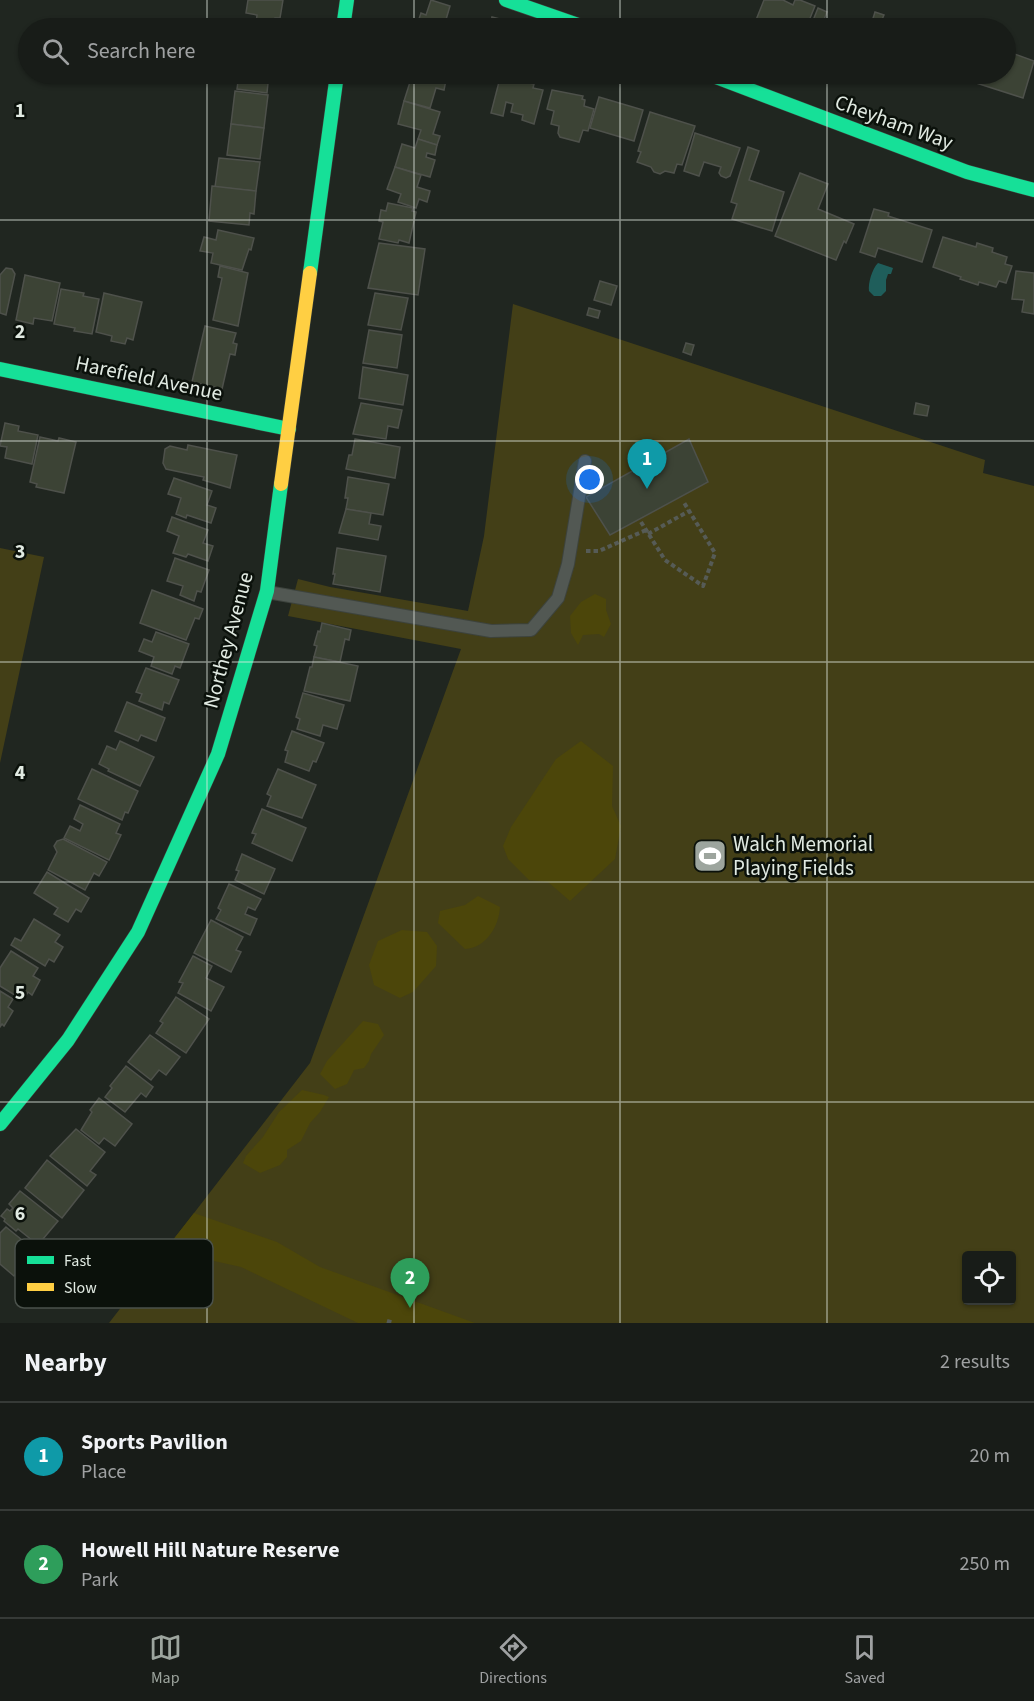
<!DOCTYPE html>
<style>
body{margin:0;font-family:"Source Sans 3",sans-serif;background:#212521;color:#f1f3f6}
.controls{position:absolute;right:18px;bottom:18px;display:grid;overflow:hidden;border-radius:6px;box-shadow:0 2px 4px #0004}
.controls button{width:54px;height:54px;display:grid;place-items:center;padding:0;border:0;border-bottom:2px solid #363a37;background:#181c18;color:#f1f3f6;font:30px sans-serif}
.you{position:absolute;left:590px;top:480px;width:21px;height:21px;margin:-15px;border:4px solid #fff;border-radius:50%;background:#1a73e8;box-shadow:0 0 0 9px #1a73e833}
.badge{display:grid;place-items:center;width:39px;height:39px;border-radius:50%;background:#9da59e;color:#fff;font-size:20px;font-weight:700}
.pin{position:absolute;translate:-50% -50px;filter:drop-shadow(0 2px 3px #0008)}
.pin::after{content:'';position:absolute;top:32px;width:21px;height:18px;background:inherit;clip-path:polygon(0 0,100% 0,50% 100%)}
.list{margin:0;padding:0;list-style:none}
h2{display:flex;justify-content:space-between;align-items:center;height:78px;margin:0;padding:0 24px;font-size:26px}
h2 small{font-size:20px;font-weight:400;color:#9fa1a2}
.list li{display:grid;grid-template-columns:39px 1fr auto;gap:18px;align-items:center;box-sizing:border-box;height:108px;padding:0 24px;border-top:2px solid #363a37}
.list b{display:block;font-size:22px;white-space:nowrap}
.list p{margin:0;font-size:20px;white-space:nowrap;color:#9fa1a2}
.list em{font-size:20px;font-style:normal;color:#9fa1a2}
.icon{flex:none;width:33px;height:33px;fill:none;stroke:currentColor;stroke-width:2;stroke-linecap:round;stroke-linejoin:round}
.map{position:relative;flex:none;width:1034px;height:1323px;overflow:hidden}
.search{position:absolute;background:#181c18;box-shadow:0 2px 4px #0004;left:18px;right:18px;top:18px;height:66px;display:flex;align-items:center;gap:15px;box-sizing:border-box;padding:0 21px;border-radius:33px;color:#9fa1a2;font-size:22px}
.sheet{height:294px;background:#181c18}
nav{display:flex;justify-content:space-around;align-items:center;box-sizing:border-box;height:84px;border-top:2px solid #363a37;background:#181c18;font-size:16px;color:#9fa1a2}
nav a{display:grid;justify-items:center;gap:3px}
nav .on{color:#9da59e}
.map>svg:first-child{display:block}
</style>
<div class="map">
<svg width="1034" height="1323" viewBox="0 0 1034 1323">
<rect width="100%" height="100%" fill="#202620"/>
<g fill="#433f17" fill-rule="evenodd">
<path d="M513,304L985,460L983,473L1034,486V1323H109L310,1063L461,649L288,616L298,579L330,587L468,611L484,536ZM966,1256H1012V1300H966Z"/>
<path d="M0,548L44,557L0,763Z"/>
</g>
<g fill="#4c460a">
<path d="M595,594L606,599V610L611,624L604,637L599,634L583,635L578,645L571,633L570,616L581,602Z"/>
<path d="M581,741L613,766L612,806L621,826L615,859L570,901L548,882L529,880L508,859L503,846L511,827L556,759Z"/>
<path d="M478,896L500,907C499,926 486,948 465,949L438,923L440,911L465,905Z"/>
<path d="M402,930L427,932L437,946L436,966L413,992L400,998L374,985L369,965L378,941Z"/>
<path d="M363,1021L378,1024L384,1035L371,1054L369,1061L364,1068L354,1070L347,1084L335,1089L320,1074L327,1061Z"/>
<path d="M302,1090L324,1095L329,1097L320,1112L310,1123L301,1141L287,1150V1157L280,1165L260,1173L243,1163L246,1156L263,1137L279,1112Z"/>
<path d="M194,1213L277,1242L320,1267L475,1323H358L241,1267L165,1250Z"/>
</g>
<path fill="#1f5e5b" d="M878,263L893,268L891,274H888L886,280V291L881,296H874L869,291C868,283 872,269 878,263Z"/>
<g fill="#3c4335" stroke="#4e514b" stroke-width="1.5">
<path d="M248,0H283L280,18H275L274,27L256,25L257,15L246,13Z"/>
<path d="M431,0L450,6L445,23L455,27L454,28H416L421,13L426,15Z"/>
<path d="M764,0H783L793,5L795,0H800L815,6L806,28H778L756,20Z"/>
<path d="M818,8L827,12L822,25L826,27V25L836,28H810Z"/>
<path d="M875,12L884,15L881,22L902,28H870Z"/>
<path d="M492,17L504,20L502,28H489Z"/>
<path d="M242,19L252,20L251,26L241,25Z"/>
<path d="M915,20L921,22L923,28H907L909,23Z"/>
<path d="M1006,51L1034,61L1023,98L973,82L975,74H1006Z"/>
<path d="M239,74H273L271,83H268L267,93L237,89Z"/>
<path d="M427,74L446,80L444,90L436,88L430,108L404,101L411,79L414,80L415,76L424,79Z"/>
<path d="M427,74H448L446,80Z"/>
<path d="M939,74H958L956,80Z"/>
<path d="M500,78L534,84L533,88L543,90L534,124L522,120L523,115L511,112L513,104L506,102L503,116L491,113Z"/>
<path d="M552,90L583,96L582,99L585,100L584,106L594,109L588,131L583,130L579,142L560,137L558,133L559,126L551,124L554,111L547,109Z"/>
<path d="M235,91L268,95L264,128L231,124Z"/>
<path d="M599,97L643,110L634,141L590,128Z"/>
<path d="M404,101L440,112L433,134L440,136L437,145L418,139L421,130L398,124Z"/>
<path d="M650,112L695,126L682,165L677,164L674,173L665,171L660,174L654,172L651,167L637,162L641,152L638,151Z"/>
<path d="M231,124L264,128L260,159L227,155Z"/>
<path d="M695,133L740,148L730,176L726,178L721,176L719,173L721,167L704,162L699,176L684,171Z"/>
<path d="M418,139L437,145L435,155L427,153L426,157L435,160L430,177L395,167L402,144L415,148Z"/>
<path d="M748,147L759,151L749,180L784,192L772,231L732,219L737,204L731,202Z"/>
<path d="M219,158L260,162L256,191L215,187Z"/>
<path d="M395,167L421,175L417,187L430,191L427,202L419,199L416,208L398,202L401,194L387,189Z"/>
<path d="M800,173L828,184L818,209L854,224L846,243L844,241L836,260L775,236Z"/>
<path d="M212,186L256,191L254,214L250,213L249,225L209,221Z"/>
<path d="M388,203L413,208L412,211L416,212L409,243L399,240L398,243L379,239L383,222L379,221L381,210L386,211Z"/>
<path d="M874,209L889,213L888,216L932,230L922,262L878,248L875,257L860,252Z"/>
<path d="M218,230L254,238L251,250L249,249L242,270L211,263L213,253L200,251L204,237L216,240Z"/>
<path d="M943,237L976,247L977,243L993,248L992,252L1007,257L1005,264L1012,266L1006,283L999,281L996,287L979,282L978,285L960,279L961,277L933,267Z"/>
<path d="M379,243L425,249L418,295L368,288Z"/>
<path d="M220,266L248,273L238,326L213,320L222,278L218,277Z"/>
<path d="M6,268L12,269L15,274L6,315L0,313V275Z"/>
<path d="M1016,271L1034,273V314L1022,312L1024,300L1012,299Z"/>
<path d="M25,275L60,283L52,321L34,318L33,324L16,320Z"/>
<path d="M600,281L617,286L611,305L594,300Z"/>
<path d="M61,289L84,293L83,296L99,299L92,334L74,331L75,328L54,324Z"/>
<path d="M104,293L142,302L133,340L127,338L125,344L111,341L112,336L96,332Z"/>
<path d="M375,293L408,298L401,330L368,325Z"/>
<path d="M589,308L600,311L598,318L587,315Z"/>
<path d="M205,326L236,333L233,343L237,344L235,355L230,354L222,389L192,382Z"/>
<path d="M369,330L402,335L397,368L363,363Z"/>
<path d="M686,343L694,345L691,355L683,352Z"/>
<path d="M363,367L408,375L403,405L359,398Z"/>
<path d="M361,403L402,410L398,428L388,426L386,439L353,434Z"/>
<path d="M916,403L929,406L927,416L914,414Z"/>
<path d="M5,423L19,426L18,431L38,435L32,464L5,458L7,447L0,446Z"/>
<path d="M40,437L58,441L59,438L76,442L64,493L36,487L37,484L30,482Z"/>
<path d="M355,439L400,447L395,478L346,469L349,455H352Z"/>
<path d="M689,439L708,482L610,535L586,497Z"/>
<path d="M188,445L237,455L230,488L203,480L204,477L166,469L163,463L165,449L170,446L187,450Z"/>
<path d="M348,477L389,484L383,515L346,509L348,498H345Z"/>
<path d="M174,478L212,491L207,505L216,508L211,523L187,515L186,518L176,514L181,498L168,494Z"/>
<path d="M346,509L371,513L369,524L381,526L378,540L339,533Z"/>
<path d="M172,517L208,530L203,543L213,546L208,561L188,554L186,557L173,553L179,536L167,531Z"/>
<path d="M337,548L386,556L380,592L333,584L335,574H333Z"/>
<path d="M175,558L209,570L201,592L197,591L194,601L180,595L183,586L167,581Z"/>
<path d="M152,590L203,609L199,619L195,618L186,640L140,623Z"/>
<path d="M322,623L351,630L349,640L345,639L340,662L314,657L317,646L314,645L318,631L320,632Z"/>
<path d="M156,632L189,644L180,668L175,666L172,674L151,666L154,657L139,651L144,639L152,642Z"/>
<path d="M314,657L358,666L350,701L304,691L310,667H312Z"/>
<path d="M146,668L179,680L169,704L164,702L162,710L139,701L142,694L136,692Z"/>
<path d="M303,693L344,705L337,729L323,725L320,736L297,729L300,719L296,717Z"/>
<path d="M127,702L165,718L156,741L141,735L138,741L115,731Z"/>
<path d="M292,731L324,743L316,762L313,761L309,771L285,762L288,751L285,750Z"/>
<path d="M120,741L154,757L140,786L108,771L109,769L99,764L107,746L116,750Z"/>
<path d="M92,769L138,791L128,813L125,812L122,820L78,799Z"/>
<path d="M278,769L316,785L302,818L267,806L271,796L267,794Z"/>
<path d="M80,805L120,824L116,833L121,835L109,860L64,838L70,826L80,831L83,824L74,819Z"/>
<path d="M262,809L306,828L292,861L252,843L256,834L252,833Z"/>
<path d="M63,839L107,862L99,876L94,873L85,890L48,870L57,852L54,846L57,841Z"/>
<path d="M242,854L275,869L264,894L235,880L239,871L236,870Z"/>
<path d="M47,872L89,898L81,912L76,909L68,922L54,914L58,908L34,893Z"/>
<path d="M229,884L261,899L255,910L248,907L245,914L257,919L250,935L216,919L221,910L218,908Z"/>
<path d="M34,919L60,935L55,942L63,947L54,962L49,959L45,966L11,945L15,938L21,941Z"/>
<path d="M211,920L243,937L236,950L241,952L231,972L194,953Z"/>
<path d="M11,951L38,968L33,976L40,980L32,995L28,992L23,1000L0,986V968Z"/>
<path d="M193,956L212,966L206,978L224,987L211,1011L178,993L183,983L179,982Z"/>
<path d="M0,991L13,999L8,1007L13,1011L4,1026L2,1024L0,1027Z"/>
<path d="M176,997L209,1019L186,1053L156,1033L163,1023L160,1021Z"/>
<path d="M150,1035L180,1057L166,1075L159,1070L151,1080L128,1062Z"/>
<path d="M126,1066L153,1087L146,1097L141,1093L125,1112L105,1097L112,1088L110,1086Z"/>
<path d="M99,1098L132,1124L115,1146L104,1138L99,1144L81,1130L92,1112L90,1110Z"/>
<path d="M76,1129L105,1152L90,1171L96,1175L87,1186L50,1156Z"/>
<path d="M47,1160L84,1190L62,1218L25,1188Z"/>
<path d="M20,1191L58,1221L38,1245L18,1229L16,1231L4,1221L5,1219L1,1216L7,1209L10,1211L13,1208L9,1204Z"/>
<path d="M6,1227L43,1257L32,1270L24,1263L14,1276L0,1264V1233Z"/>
</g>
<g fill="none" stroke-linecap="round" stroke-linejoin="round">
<defs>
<path id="lane" d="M267,592L491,631L531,630L558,598L568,564L585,461"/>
<g id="fast">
<path d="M506,0L587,28"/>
<path d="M343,28L347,0"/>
<path d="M708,74L967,172L1034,190"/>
<path d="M310,273L337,74"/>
<path d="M0,369L289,429"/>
<path d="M0,1124L68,1040L138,932L218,754L267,591L281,484"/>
</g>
<path id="slow" d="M281,484L310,273"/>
</defs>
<use href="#lane" stroke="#3d433d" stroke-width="14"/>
<use href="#fast" stroke="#3d433d" stroke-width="15"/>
<use href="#slow" stroke="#3d433d" stroke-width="15"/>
<g stroke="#565b56" stroke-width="4" stroke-dasharray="4.5 3" stroke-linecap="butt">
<path d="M641,522L665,560L703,586L715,553L683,501"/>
<path d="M648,534L689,511"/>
<path d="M586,551H599L646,530"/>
<path d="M387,1321L394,1323"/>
</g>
<use href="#lane" stroke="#525853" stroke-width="12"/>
<use href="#fast" stroke="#16e098" stroke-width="14"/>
<use href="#slow" stroke="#ffcf43" stroke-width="14"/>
</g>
<path fill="none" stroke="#e1eae2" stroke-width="1.5" stroke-opacity="0.55" d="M207,0V28M414,0V28M620,0V28M827,0V28M207,74V1323M414,74V1323M620,74V1323M827,74V1323M0,220H1034M0,441H1034M0,662H1034M0,882H1034M0,1102H1034"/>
<defs>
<symbol id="stadium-square" viewBox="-11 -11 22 22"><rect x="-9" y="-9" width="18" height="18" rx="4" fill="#9da59e" stroke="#0b110b"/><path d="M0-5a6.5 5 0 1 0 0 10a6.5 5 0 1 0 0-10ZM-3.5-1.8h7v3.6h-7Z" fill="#fff"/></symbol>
</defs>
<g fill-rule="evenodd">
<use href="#stadium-square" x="691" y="837" width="38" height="38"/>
</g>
<g text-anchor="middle" stroke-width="5" stroke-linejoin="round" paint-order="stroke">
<g font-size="21" fill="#e1eae2" stroke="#0b110b">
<text transform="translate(894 122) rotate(20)" y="7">Cheyham Way</text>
<text transform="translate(149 378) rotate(12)" y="7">Harefield Avenue</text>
<text transform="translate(228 640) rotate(-75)" y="7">Northey Avenue</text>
</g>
<g font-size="21" fill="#e1eae2" stroke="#0b110b" text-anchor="start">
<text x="733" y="851">Walch Memorial<tspan x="733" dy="24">Playing Fields</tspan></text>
</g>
</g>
<rect x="15" y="1239" width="198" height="69" rx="9" fill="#0b110b" stroke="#4b524c" stroke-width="1.5"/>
<rect x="27" y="1256" width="27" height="8" fill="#16e098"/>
<rect x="27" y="1283" width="27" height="8" fill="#ffcf43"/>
<g font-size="16" fill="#e1eae2">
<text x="64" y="1266">Fast</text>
<text x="64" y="1293">Slow</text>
</g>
<g font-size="20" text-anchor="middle" font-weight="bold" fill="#e1eae2" stroke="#0b110b" stroke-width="5" stroke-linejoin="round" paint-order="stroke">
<text x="20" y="117">1</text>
<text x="20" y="338">2</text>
<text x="20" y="558">3</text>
<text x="20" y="779">4</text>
<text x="20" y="999">5</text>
<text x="20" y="1220">6</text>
</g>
</svg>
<div class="controls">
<button><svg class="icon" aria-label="locate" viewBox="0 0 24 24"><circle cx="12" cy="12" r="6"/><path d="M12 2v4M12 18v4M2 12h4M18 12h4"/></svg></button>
</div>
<div class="you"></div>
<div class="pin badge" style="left:647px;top:489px;background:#0f9aa8">1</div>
<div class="pin badge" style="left:410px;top:1308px;background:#2e9e5b">2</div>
<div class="search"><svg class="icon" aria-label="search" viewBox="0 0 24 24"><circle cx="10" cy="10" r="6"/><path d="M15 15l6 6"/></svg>Search here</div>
</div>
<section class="sheet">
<h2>Nearby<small>2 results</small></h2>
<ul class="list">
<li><span class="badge" style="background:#0f9aa8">1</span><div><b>Sports Pavilion</b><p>Place</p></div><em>20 m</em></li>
<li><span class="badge" style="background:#2e9e5b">2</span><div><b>Howell Hill Nature Reserve</b><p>Park</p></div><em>250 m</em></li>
</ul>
</section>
<nav>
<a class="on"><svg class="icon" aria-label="map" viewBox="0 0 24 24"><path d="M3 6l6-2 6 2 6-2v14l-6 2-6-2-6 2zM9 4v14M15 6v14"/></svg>Map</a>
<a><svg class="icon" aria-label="directions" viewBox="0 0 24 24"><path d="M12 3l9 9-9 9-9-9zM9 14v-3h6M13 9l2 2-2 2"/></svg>Directions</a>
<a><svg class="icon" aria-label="saved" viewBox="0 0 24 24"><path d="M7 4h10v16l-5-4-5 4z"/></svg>Saved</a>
</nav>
